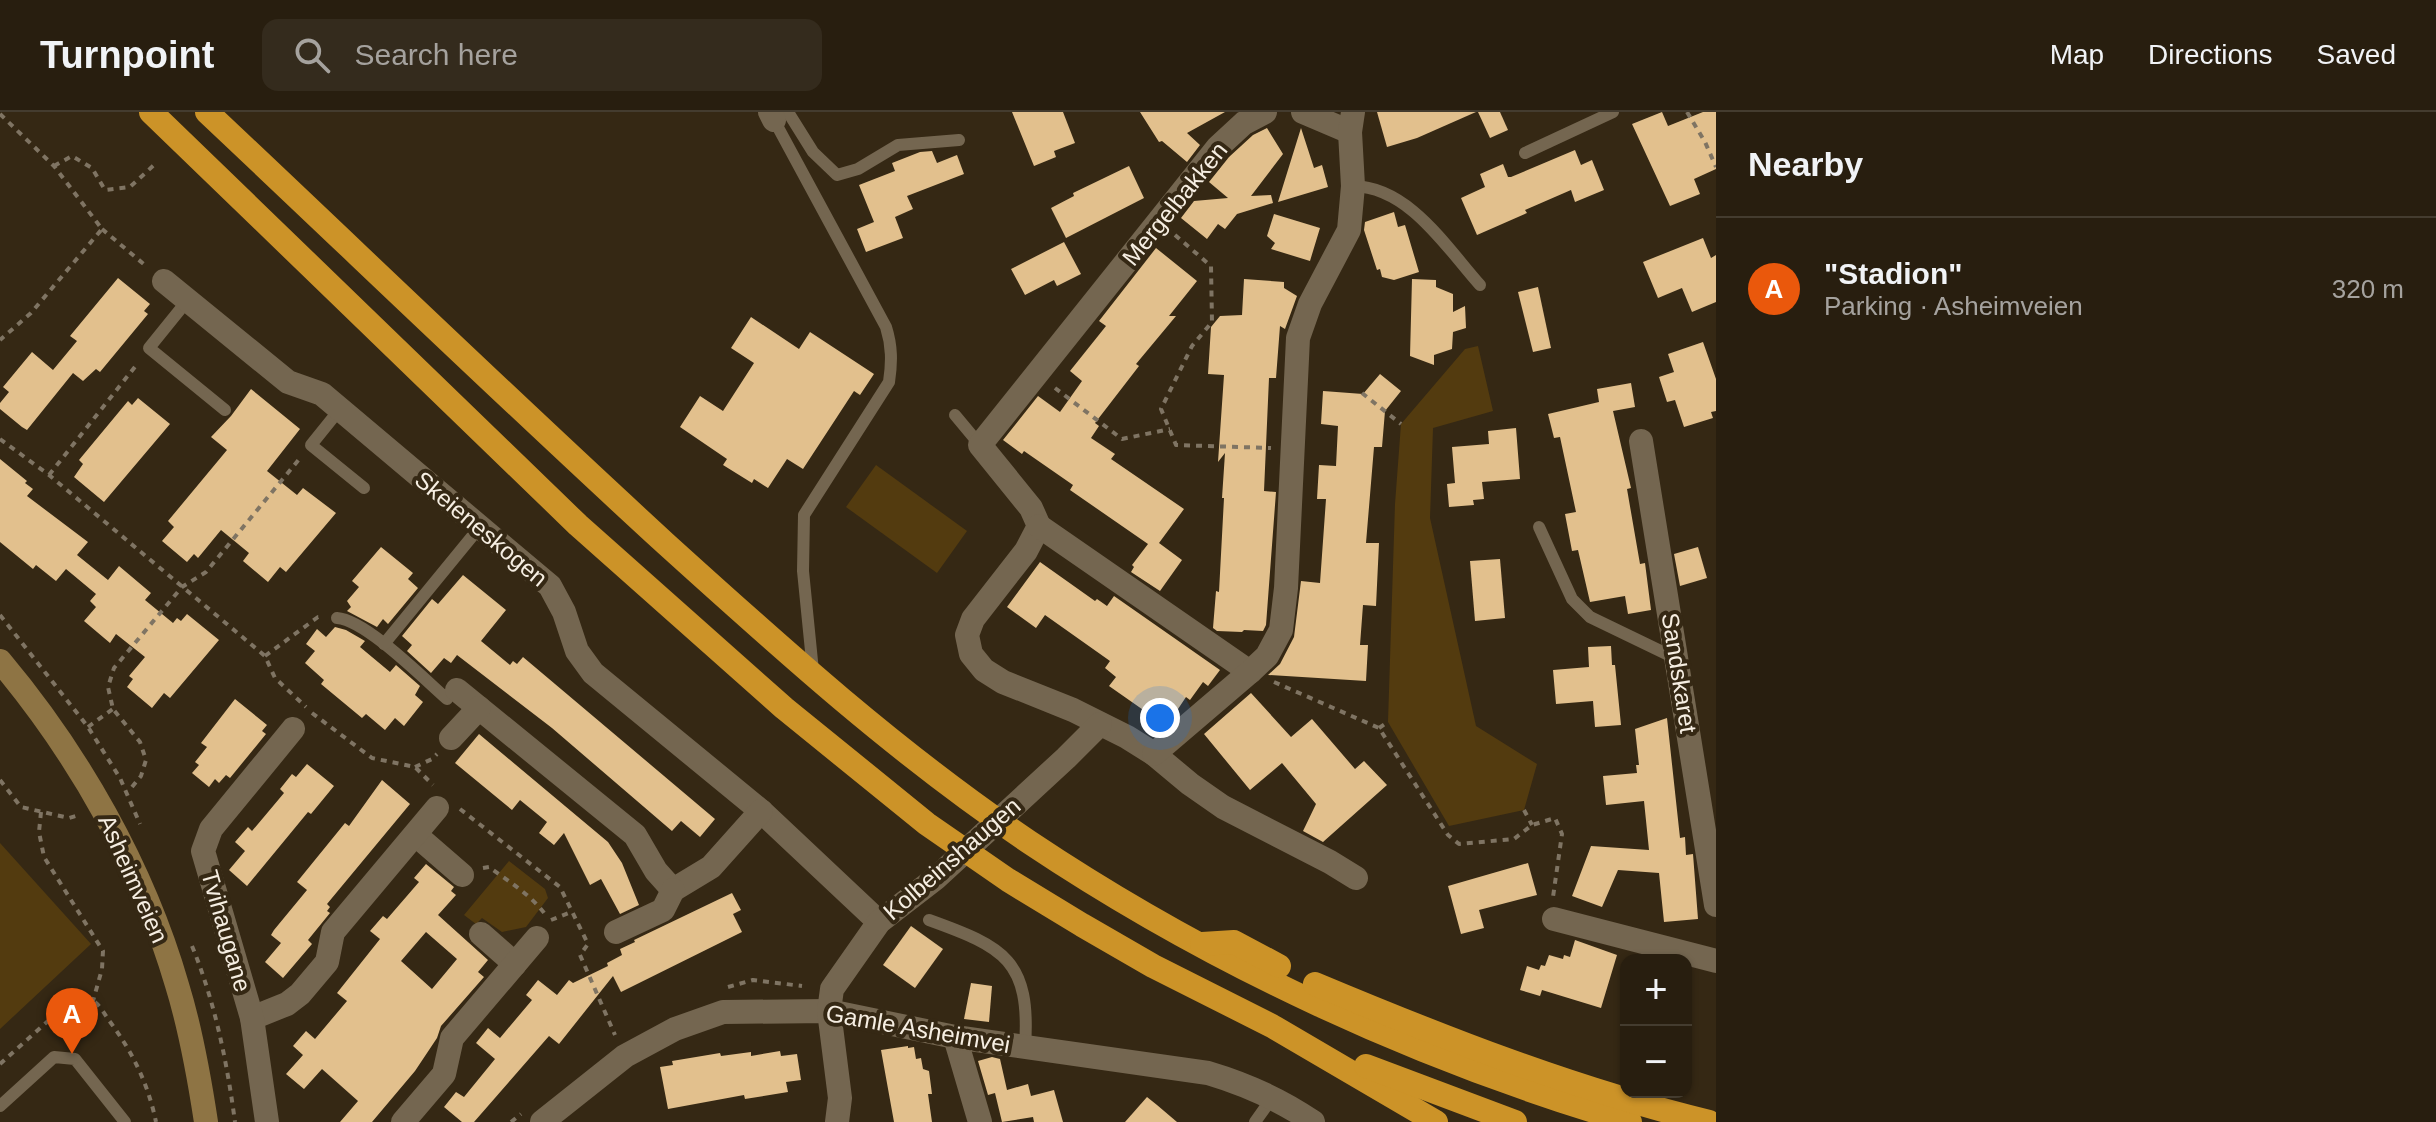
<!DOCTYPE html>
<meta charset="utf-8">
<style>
body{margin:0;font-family:Helvetica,sans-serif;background:#342b1d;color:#f1f3f6}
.controls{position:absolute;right:24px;bottom:24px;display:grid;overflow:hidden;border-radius:16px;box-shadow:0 2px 6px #0004}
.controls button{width:72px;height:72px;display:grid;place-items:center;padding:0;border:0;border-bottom:2px solid #443c2f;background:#281e0f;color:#f1f3f6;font:40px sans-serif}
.you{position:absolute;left:1160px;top:606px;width:28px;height:28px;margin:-20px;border:6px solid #fff;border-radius:50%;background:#1a73e8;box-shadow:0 0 0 12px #1a73e833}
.badge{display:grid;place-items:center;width:52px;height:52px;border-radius:50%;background:#ea580c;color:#fff;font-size:26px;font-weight:700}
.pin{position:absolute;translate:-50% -66px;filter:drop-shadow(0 2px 4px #0008)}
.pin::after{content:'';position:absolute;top:42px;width:28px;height:24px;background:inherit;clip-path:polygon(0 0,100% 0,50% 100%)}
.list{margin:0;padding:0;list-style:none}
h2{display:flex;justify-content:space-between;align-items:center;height:104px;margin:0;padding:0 32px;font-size:34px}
h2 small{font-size:26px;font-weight:400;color:#a5a29e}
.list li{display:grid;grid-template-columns:52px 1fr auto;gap:24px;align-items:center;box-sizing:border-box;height:144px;padding:0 32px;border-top:2px solid #443c2f}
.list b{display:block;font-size:30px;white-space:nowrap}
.list p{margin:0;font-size:26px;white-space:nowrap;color:#a5a29e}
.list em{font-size:26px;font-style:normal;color:#a5a29e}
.icon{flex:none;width:44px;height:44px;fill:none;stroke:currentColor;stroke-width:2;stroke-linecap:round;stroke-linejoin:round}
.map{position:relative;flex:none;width:1716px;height:1010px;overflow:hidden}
header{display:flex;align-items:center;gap:48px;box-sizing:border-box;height:112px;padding:0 40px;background:#281e0f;border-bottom:2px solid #443c2f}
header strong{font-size:38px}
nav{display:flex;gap:44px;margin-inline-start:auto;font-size:28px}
.search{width:560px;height:72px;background:#342b1d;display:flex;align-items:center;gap:20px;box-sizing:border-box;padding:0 28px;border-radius:16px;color:#a5a29e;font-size:30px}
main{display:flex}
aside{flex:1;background:#281e0f}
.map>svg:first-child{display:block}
</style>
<header>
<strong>Turnpoint</strong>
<div class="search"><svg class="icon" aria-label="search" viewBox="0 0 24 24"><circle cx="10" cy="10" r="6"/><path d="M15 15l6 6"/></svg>Search here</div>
<nav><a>Map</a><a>Directions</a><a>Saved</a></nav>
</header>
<main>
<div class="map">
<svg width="1716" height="1010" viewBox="0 0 1716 1010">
<rect width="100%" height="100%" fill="#352814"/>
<g fill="#533b0f">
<path d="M1478,234L1493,299L1433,316L1430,406L1476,614L1537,652L1524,698L1449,714L1388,610L1395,392L1401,312L1465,237Z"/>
<path d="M876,353L967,419L937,461L846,395Z"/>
<path d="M0,731L91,832L0,917Z"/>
<path d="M509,749L545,777L548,786L526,815L502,820L482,806L476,812L464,803Z"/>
</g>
<g fill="#e2c08d" fill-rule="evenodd">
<path d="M1012,0H1063L1075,31L1054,39L1056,45L1034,54Z"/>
<path d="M1140,0H1225L1187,21L1200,33L1187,50L1162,29L1159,30Z"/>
<path d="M1377,0H1476L1417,26L1387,35Z"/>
<path d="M1478,0H1500L1508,18L1490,26Z"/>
<path d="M1662,0L1668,14L1703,0H1716V57L1694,67L1700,82L1670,94L1632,12Z"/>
<path d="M1267,16L1283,42L1251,84L1271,83L1273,91L1237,102L1225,117L1218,112L1207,127L1181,106L1194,89L1228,86L1209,70L1229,45L1253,23Z"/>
<path d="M1301,16L1314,56L1322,53L1328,75L1278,90Z"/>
<path d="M1575,38L1581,53L1592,48L1604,78L1575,90L1571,78L1525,98L1527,101L1477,123L1461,86L1485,75L1480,62L1503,52L1508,65H1511Z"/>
<path d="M932,39L937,51L957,43L964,62L907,84L913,97L895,105L903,126L866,140L857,117L874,110L859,73L895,59L892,51L920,40Z"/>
<path d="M1129,54L1144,86L1066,126L1051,96L1074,84L1073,81Z"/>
<path d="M1394,100L1398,115L1405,113L1419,160L1394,168L1382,165L1380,157L1377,158L1364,118L1365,110Z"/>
<path d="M1274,102L1320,116L1310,149L1271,137L1275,131L1267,124Z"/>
<path d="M1703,126L1711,146L1716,143V190L1692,200L1682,176L1658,186L1643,150Z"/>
<path d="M1064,130L1081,162L1057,174L1054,168L1025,183L1011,157Z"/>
<path d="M1156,136L1197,169L1169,204H1176L1136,252L1139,254L1095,311L1099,314L1091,326L1115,342L1111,347L1184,397L1159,431L1182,448L1160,479L1131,460L1134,455L1132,453L1148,432L1070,378L1073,373L1024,339L1022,342L1003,328L1038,284L1060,300L1082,269L1070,259L1106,214L1099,209Z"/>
<path d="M118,166L150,192L144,199L148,202L100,260L96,257L83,269L73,261L27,318L22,315L0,297V291L9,280L3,275L32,240L53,258L77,229L70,224Z"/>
<path d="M1244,167L1284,170V176L1297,184L1285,217L1280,214L1276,266H1269L1264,379L1276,380L1266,513L1263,519L1244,518L1242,520L1217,519L1213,516L1216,479L1219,480L1224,386H1222L1225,341L1218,350L1224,263L1208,262L1211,215L1220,204L1242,203Z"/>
<path d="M1412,167L1436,168V175L1453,182V200L1465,194L1466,216L1453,220L1452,237L1434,243V253L1410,244Z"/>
<path d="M1538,175L1551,236L1533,240L1518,180Z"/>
<path d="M751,205L799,237L810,220L874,262L860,283L854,279L803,357L787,347L768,376L754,367L752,371L723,353L727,347L680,315L700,284L723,299L754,251L731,236Z"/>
<path d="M1703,230L1716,267V299L1711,300L1713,306L1684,315L1675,288L1667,290L1659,265L1674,260L1668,242Z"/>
<path d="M1380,262L1401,279L1385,299L1382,335H1374L1366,431H1379L1376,494L1363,493L1360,533H1368L1366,569L1268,563L1280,552L1294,525L1301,469L1320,471L1326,387H1317L1319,353L1336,354L1338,314L1321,312L1323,279L1363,282Z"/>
<path d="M1631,271L1635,295L1613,299L1631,376L1627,377L1640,452L1645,451L1651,498L1628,502L1625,484L1590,490L1578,438L1572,439L1565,402L1576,400L1560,325L1554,326L1548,302L1599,290L1597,277Z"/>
<path d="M251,277L300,317L267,359L297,383L303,376L336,401L286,460L280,455L268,470L243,449L249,441L221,418L198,446L194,442L187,450L162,429L174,415L168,409L227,338L211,325L231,304Z"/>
<path d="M138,286L170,312L104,390L74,365L83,352L79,348L128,289L132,293Z"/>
<path d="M1516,316L1520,367L1482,370L1484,387L1473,388L1474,393L1449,395L1447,372L1455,371L1452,335L1489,332L1488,319Z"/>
<path d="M0,347L27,369L25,371L33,377L27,384L88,430L77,443L108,468L119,454L151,481L145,488L173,511L177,506L181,509L187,502L219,528L170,586L164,581L152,596L127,575L133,567L129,564L145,545L116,522L110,531L84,509L96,495L90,489L96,482L66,457L56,469L36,453L33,457L0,430Z"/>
<path d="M381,435L413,461L408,467L418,476L388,512L383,507L377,515L347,499L351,495L347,489L359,475L352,469Z"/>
<path d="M1698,435L1707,466L1680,474L1674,442Z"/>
<path d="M1500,447L1505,506L1475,509L1470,449Z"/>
<path d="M1040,450L1095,489L1097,487L1107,494L1114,484L1220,558L1208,574L1203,570L1190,588L1186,585L1174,603L1157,591L1149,602L1109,574L1116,565L1105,556L1110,549L1045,503L1036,516L1007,495Z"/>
<path d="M463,463L506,498L481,529L510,553L513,549L517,552L523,545L715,707L700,725L681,709L672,719L552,616L457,543L451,551L444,546L431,561L407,539L412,533L402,524L432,487L438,492Z"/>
<path d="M335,515L346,518L365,529L360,535L390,560L396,553L420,574L415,583L423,590L404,614L395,606L385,618L366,602L362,606L321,572L324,568L305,551L315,539L306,532L317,517L326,525Z"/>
<path d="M1611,534L1612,553H1615L1621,613L1595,615L1593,589L1556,592L1553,558L1589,555L1588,535Z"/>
<path d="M1251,581L1291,625L1312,607L1355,657L1364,649L1387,673L1323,730L1303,719L1316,692L1282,651L1250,678L1204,622Z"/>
<path d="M235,587L267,613L262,619L266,622L230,666L226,663L219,671L215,667L209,675L192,661L199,653L195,650L207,635L201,631Z"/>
<path d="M1667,606L1680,726L1685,725L1686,743L1693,742L1698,807L1664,810L1659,761L1618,758L1602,795L1572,784L1591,734L1649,738L1644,689L1606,693L1603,664L1637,661L1636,653H1639L1635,617Z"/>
<path d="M479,622L608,730L622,751L639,793L620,802L601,767L590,773L564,721L554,733L539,721L547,710L520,688L512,698L455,651Z"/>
<path d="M307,652L334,674L311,702L308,700L247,774L229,758L245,739L235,730L248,715L252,719L284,681L280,677L292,662L296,665Z"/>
<path d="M382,668L410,692L327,792L330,795L327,799L330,801L308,828L312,832L283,866L265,850L281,831L271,823L274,818L307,778L297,770L345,711L349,714Z"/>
<path d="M1528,751L1537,783L1479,798L1484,816L1461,822L1448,774Z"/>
<path d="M426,752L454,775L451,779L456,783L438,803L488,848L478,860L484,865L441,914L437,926L415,959L372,1010H340L358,989L322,957L304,977L286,962L303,943L293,934L306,919L315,927L347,889L337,881L380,827L370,819L383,804L387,807L419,770L414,766ZM426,820L457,847L432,877L401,849Z"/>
<path d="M732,781L741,798L733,802L742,820L621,880L613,864L559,932L549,924L474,1010H462L444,995L456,980L464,985L495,947L476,931L488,916L500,926L532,888L526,883L538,868L557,883L569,868L573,871L608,854L607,851L622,843L620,837L635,830L634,828Z"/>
<path d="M911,814L943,837L915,876L883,853Z"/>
<path d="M1575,828L1617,843L1601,896L1542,878L1540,884L1520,878L1527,854L1539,858L1541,853L1545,854L1549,843L1563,847L1564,843L1570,845Z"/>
<path d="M971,871L992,874L989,910L964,907Z"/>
<path d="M908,934V936L914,935L916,947L921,946L923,957L929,959L932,982H928L932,1010H894L881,938Z"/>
<path d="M780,939L781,944L797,942L801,968L786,970L788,980L745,987L744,983L668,997L660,955L673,953L672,949L720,941L721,944L751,940V944Z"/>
<path d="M992,945L1000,947L1007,978L1028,972L1031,984L1054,978L1063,1010H1034L1033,1005L1002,1010L995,981L988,983L978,949Z"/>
<path d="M1147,985L1157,993L1177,1010H1125Z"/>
</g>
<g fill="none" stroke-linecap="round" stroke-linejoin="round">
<g stroke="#7f7463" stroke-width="4" stroke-dasharray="6 6" stroke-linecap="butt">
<path d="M1687,0L1705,30L1716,55"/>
<path d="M0,2L54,54L102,117L31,201L0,228"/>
<path d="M54,54L72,44L92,56L105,78L130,75L154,53"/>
<path d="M102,117L146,154"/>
<path d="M1175,123L1211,154L1212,210L1192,234L1161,297L1176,333L1271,336"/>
<path d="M1055,276L1122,327L1170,317"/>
<path d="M1362,281L1401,312"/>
<path d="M0,327L49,363L265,544L275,566L306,595"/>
<path d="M49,363L138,251"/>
<path d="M0,503L88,615L120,666L140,712"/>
<path d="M265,544L318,505H322"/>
<path d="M1274,570L1379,616L1448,723L1459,732L1514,727L1532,713L1555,706L1562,722L1553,785"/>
<path d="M312,601L372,646L415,655L433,673"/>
<path d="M88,615L113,597"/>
<path d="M1379,616L1388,610"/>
<path d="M415,655L432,647L437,642"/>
<path d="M0,668L21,695L69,706L79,703"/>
<path d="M132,675L141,664L146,648L140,630L113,597L108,575L114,556L182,475L206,460L301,345"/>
<path d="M460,697L560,775L588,832L580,843L615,923"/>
<path d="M1524,698L1532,713"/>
<path d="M41,700L39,720L44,745L103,839L102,857L93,889"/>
<path d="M483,756L489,755C508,769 533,784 547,805"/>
<path d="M551,808L571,800"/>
<path d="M192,834C215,890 227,950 235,1010"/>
<path d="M728,875L753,868L802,874"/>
<path d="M0,952L68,891C76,888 83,884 92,888C99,892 104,901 108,907C132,939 148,971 156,1010"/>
<path d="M511,1010L521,1002"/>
</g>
<g stroke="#746650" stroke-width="12">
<path d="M788,0L813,40L837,63L858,57L898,33L959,28"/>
<path d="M774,8L886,215C892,234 892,250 889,270L804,403L803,459L813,559"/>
<path d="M1525,41L1613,0"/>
<path d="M1353,74C1409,75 1446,135 1480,173"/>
<path d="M187,189L149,236L225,298"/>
<path d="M340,297L311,333L364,376"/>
<path d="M955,303L980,333"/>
<path d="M1539,415L1572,487L1590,505L1677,547"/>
<path d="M337,506C366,508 424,567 447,587"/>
<path d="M384,532L479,416"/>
<path d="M929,808C1004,835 1031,848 1025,935"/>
<path d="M0,994L54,945L75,947L125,1010"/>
<path d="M1255,1010L1272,986"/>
</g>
<g stroke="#746650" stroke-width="24">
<path d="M770,0L774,8"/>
<path d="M1265,0L1244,11L1218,35L980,333L1031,396L1039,414L1026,439L973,507L967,523L971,542L984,558L1003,570L1073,598L1127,625L1154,642L1190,672L1223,695L1330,750L1356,766"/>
<path d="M1303,0L1350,20"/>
<path d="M164,169L288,270L322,282L550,474L564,500L577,539L593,561L761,699L879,810"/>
<path d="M1641,329L1716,793"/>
<path d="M1039,414L1250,560"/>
<path d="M457,578L635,723L656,759L673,778L711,755L761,699"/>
<path d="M451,626L479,596"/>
<path d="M1154,642L1250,560L1267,544L1281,518L1286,476L1298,226L1310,192L1349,118L1353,74L1350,20L1353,0"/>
<path d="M417,724L462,763"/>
<path d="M1554,807L1716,849"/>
<path d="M616,820L663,798L673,778"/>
<path d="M481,822L515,852"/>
<path d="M252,906L287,892L300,882L327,850L333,820L437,696"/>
<path d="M955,925L980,1010"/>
<path d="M267,1010L252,906L203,739L211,717L293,617"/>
<path d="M403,1010L444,962L452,926L537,826"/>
<path d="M542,1010L625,944L675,917L723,900L829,899L955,925L1208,961C1245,972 1281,988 1313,1010"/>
<path d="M837,1010L840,986L829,899L832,877L879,810L936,766L1066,646L1100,612"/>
</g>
<path stroke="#8e7444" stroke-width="24" d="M0,549C79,643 143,756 177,873C191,918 199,964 206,1010"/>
<g stroke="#cc9328" stroke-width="24">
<path d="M151,0L578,413L784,596L927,712L1008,768L1082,813L1153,854L1272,914L1436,1010"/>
<path d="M207,0C360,144 511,290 666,432C782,537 898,642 1029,730C1213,853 1419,948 1630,1010"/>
<path d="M1202,832L1234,830L1279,854"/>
<path d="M1315,872C1444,926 1573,977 1709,1010"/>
<path d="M1366,954L1515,1010"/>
</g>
</g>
<g text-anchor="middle" stroke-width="8" stroke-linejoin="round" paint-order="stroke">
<g font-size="24" fill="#f6eee2" stroke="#352814">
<text transform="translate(1175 92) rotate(-51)" y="8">Mergelbakken</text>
<text transform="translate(481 417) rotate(40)" y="8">Skeieneskogen</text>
<text transform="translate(1679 561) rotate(81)" y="8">Sandskaret</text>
<text transform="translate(952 747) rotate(-41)" y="8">Kolbeinshaugen</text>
<text transform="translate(133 767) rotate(66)" y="8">Asheimveien</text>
<text transform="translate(226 819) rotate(74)" y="8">Tvihaugane</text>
<text transform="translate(918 917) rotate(10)" y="8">Gamle Asheimvei</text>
</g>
</g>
</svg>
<div class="controls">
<button>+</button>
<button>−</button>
</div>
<div class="you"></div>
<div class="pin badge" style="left:72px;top:942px">A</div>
</div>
<aside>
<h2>Nearby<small></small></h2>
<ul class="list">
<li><span class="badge">A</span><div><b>&quot;Stadion&quot;</b><p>Parking · Asheimveien</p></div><em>320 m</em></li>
</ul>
</aside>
</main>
